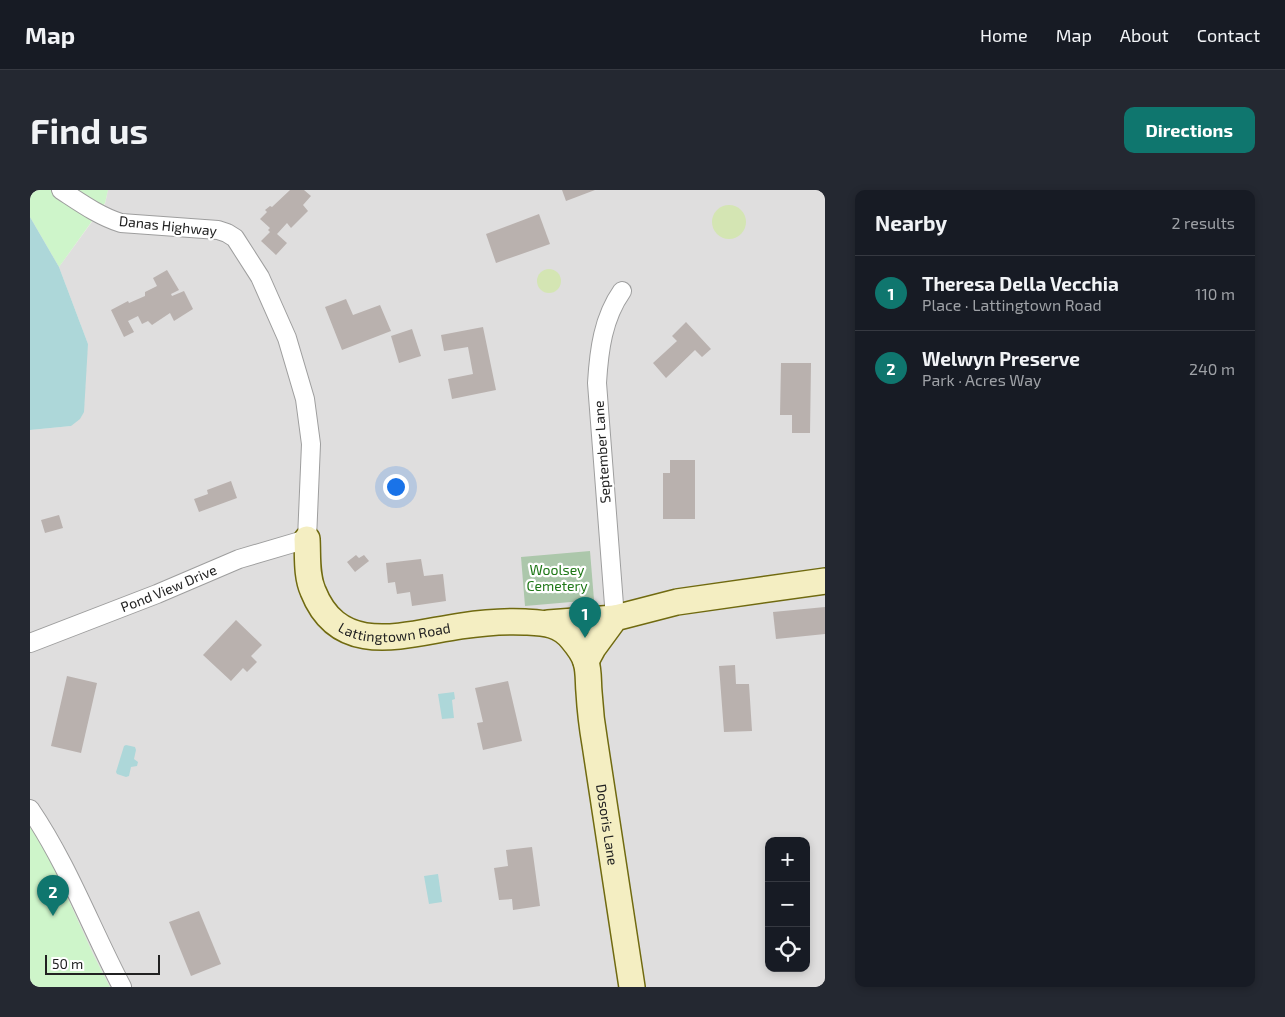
<!DOCTYPE html>
<meta charset="utf-8">
<style>
body{margin:0;font-family:"Exo 2",sans-serif;background:#242831;color:#f1f3f6}
.controls{position:absolute;right:15px;bottom:15px;display:grid;overflow:hidden;border-radius:10px;box-shadow:0 2px 8px #0003}
.controls button{width:45px;height:45px;display:grid;place-items:center;padding:0;border:0;border-bottom:1px solid #363941;background:#171b24;color:#f1f3f6;font:25px sans-serif}
.scale{position:absolute;left:15px;bottom:12px;width:115px;box-sizing:border-box;padding-left:5px;border:2px solid #212121;border-top:0;font-size:14px;line-height:18px;white-space:nowrap;color:#212121;-webkit-text-stroke:4px #fff;paint-order:stroke}
.you{position:absolute;left:365px;top:296px;width:18px;height:18px;margin:-12px;border:4px solid #fff;border-radius:50%;background:#1a73e8;box-shadow:0 0 0 8px #1a73e833}
.badge{display:grid;place-items:center;width:32px;height:32px;border-radius:50%;background:#0f766e;color:#fff;font-size:16px;font-weight:700}
.pin{position:absolute;translate:-50% -41px;filter:drop-shadow(0 1px 2px #0008)}
.pin::after{content:'';position:absolute;top:26px;width:18px;height:15px;background:inherit;clip-path:polygon(0 0,100% 0,50% 100%)}
.list{margin:0;padding:0;list-style:none}
h2{display:flex;justify-content:space-between;align-items:center;height:65px;margin:0;padding:0 20px;font-size:21px}
h2 small{font-size:16px;font-weight:400;color:#9ea1a6}
.list li{display:grid;grid-template-columns:32px 1fr auto;gap:15px;align-items:center;box-sizing:border-box;height:75px;padding:0 20px;border-top:1px solid #363941}
.list b{display:block;font-size:19px;white-space:nowrap}
.list p{margin:0;font-size:16px;white-space:nowrap;color:#9ea1a6}
.list em{font-size:16px;font-style:normal;color:#9ea1a6}
.icon{flex:none;width:28px;height:28px;fill:none;stroke:currentColor;stroke-width:2;stroke-linecap:round;stroke-linejoin:round}
.map{position:relative;flex:none;width:795px;height:797px;overflow:hidden;border-radius:10px}
header{display:flex;align-items:center;gap:30px;box-sizing:border-box;height:70px;padding:0 25px;background:#171b24;border-bottom:1px solid #363941}
header strong{font-size:24px}
nav{display:flex;gap:28px;margin-inline-start:auto;font-size:18px}
.intro{display:flex;align-items:center;justify-content:space-between;box-sizing:border-box;height:120px;padding:0 30px}
h1{margin:0;font-size:35px}
.button{padding:12px 22px;border-radius:10px;background:#0f766e;color:#fff;font-size:18px;font-weight:700}
main{display:flex;gap:30px;padding:0 30px}
aside{flex:1;background:#171b24;border-radius:10px;box-shadow:0 2px 8px #0003}
.map>svg:first-child{display:block}
</style>
<header>
<strong>Map</strong>
<nav><a>Home</a><a>Map</a><a>About</a><a>Contact</a></nav>
</header>
<div class="intro"><h1>Find us</h1><a class="button">Directions</a></div>
<main>
<div class="map">
<svg width="795" height="797" viewBox="0 0 795 797">
<rect width="100%" height="100%" fill="#f0ece8"/>
<path fill="#dfdede" fill-rule="evenodd" d="M78,0H795V797H80L64,766L12,651L0,637V240L41,236L58,154L29,77L75,14ZM739,651H776V778H739Z"/>
<g fill="#d4e5b3">
<circle cx="699" cy="32" r="17"/>
<circle cx="519" cy="91" r="12"/>
</g>
<path fill="#acc7ab" d="M560,361L564,410L495,416L491,367Z"/>
<g fill="#cef5ca">
<path d="M0,0H78L75,13L29,77L0,27Z"/>
<path d="M0,637L12,651L64,766L80,797H0Z"/>
</g>
<g fill="#add7d9">
<path d="M0,27L29,77L58,154L54,222L50,229L41,236L0,240Z"/>
<path d="M424,502L425,509L422,510L424,528L412,529L408,504Z"/>
<path d="M96,555L105,557L106,560L104,569L108,572L107,576L101,577L99,586L96,587L87,584L86,582L94,556Z"/>
<path d="M408,684L412,712L399,714L394,686Z"/>
</g>
<g fill="#b9b1ae">
<path d="M260,0H274L281,6L273,15L278,21L261,38L257,33L247,44L257,53L246,65L231,51L240,42L238,40L240,38L230,29L237,22L235,20L240,16L242,17Z"/>
<path d="M532,0H565L536,11Z"/>
<path d="M509,24L520,54L466,73L456,44Z"/>
<path d="M137,80L149,100L141,104L142,106L154,101L163,119L144,131L140,123L122,135L118,131L112,134L108,126L98,131L104,142L94,147L81,120L98,111L99,113L115,106V102L127,96L123,88Z"/>
<path d="M316,109L323,125L350,115L361,141L312,160L295,117Z"/>
<path d="M656,132L681,159L672,167L665,160L636,188L623,173L647,151L642,146Z"/>
<path d="M453,137L466,200L422,209L418,189L443,184L438,157L414,161L411,145Z"/>
<path d="M382,139L391,166L369,173L361,146Z"/>
<path d="M751,173H781L780,243H762V225H750Z"/>
<path d="M640,270H665V329H633V283H640Z"/>
<path d="M201,291L207,308L169,322L164,309L178,304L177,300Z"/>
<path d="M29,325L33,338L15,343L11,330Z"/>
<path d="M326,365L329,368L334,365L339,371L325,382L317,372Z"/>
<path d="M391,369L394,386L413,384L416,411L382,416L380,402L367,404L365,392L358,393L356,373Z"/>
<path d="M795,417V444L746,449L743,422Z"/>
<path d="M206,430L232,455L221,466L227,472L217,482L213,478L201,491L173,465Z"/>
<path d="M705,475L706,494H719L722,541L694,542L689,476Z"/>
<path d="M37,486L67,493L51,563L21,556Z"/>
<path d="M478,491L492,551L453,560L447,533L453,532L445,498Z"/>
<path d="M502,657L510,716L483,720L482,709L469,710L464,678L478,676L476,660Z"/>
<path d="M169,721L191,774L161,786L139,732Z"/>
</g>
<g fill="none" stroke-linecap="round" stroke-linejoin="round">
<defs>
<g id="street">
<path d="M585,428L567,193C569,160 573,128 592,101"/>
<path id="s1" d="M0,453L127,404L209,369L277,349L281,254L275,209L257,148L230,87L205,48L197,43L188,40L91,33C69,26 51,13 31,0"/>
<path d="M0,619C38,675 61,738 92,797"/>
</g>
<g id="secondary">
<path id="s2" d="M277,349C278,366 276,385 283,401C310,469 376,444 431,436C451,433 474,431 495,432C514,433 529,433 542,449C547,455 554,464 556,472C559,481 558,492 559,502C560,519 562,537 565,554C577,635 589,716 602,797"/>
<path d="M518,433L585,428"/>
<path d="M556,471L563,458L585,428L647,412L795,391"/>
</g>
</defs>
<use href="#street" stroke="#9e9e9e" stroke-width="20"/>
<use href="#secondary" stroke="#706a10" stroke-width="28"/>
<use href="#street" stroke="#fff" stroke-width="18"/>
<use href="#secondary" stroke="#f4eec2" stroke-width="25"/>
</g>
<g text-anchor="middle" stroke-width="4.5" stroke-linejoin="round" paint-order="stroke">
<g font-size="14" fill="#212121" stroke="#fff">
<text transform="translate(138 36) rotate(6)" y="5">Danas Highway</text>
<text transform="translate(572 262) rotate(-94)" y="5">September Lane</text>
<text dy="5" stroke="none"><textPath href="#s1" startOffset="149">Pond View Drive</textPath></text>
<text dy="5" stroke="none"><textPath href="#s2" startOffset="154">Lattingtown Road</textPath></text>
<text dy="5" stroke="none"><textPath href="#s2" startOffset="529">Dosoris Lane</textPath></text>
</g>
<g font-size="14" fill="#1f7717" stroke="#fff">
<text x="527" y="385">Woolsey<tspan x="527" dy="16">Cemetery</tspan></text>
</g>
</g>
</svg>
<div class="controls">
<button>+</button>
<button>−</button>
<button><svg class="icon" aria-label="locate" viewBox="0 0 24 24"><circle cx="12" cy="12" r="6"/><path d="M12 2v4M12 18v4M2 12h4M18 12h4"/></svg></button>
</div>
<div class="scale">50 m</div>
<div class="you"></div>
<div class="pin badge" style="left:555px;top:448px">1</div>
<div class="pin badge" style="left:23px;top:726px">2</div>
</div>
<aside>
<h2>Nearby<small>2 results</small></h2>
<ul class="list">
<li><span class="badge">1</span><div><b>Theresa Della Vecchia</b><p>Place · Lattingtown Road</p></div><em>110 m</em></li>
<li><span class="badge">2</span><div><b>Welwyn Preserve</b><p>Park · Acres Way</p></div><em>240 m</em></li>
</ul>
</aside>
</main>
